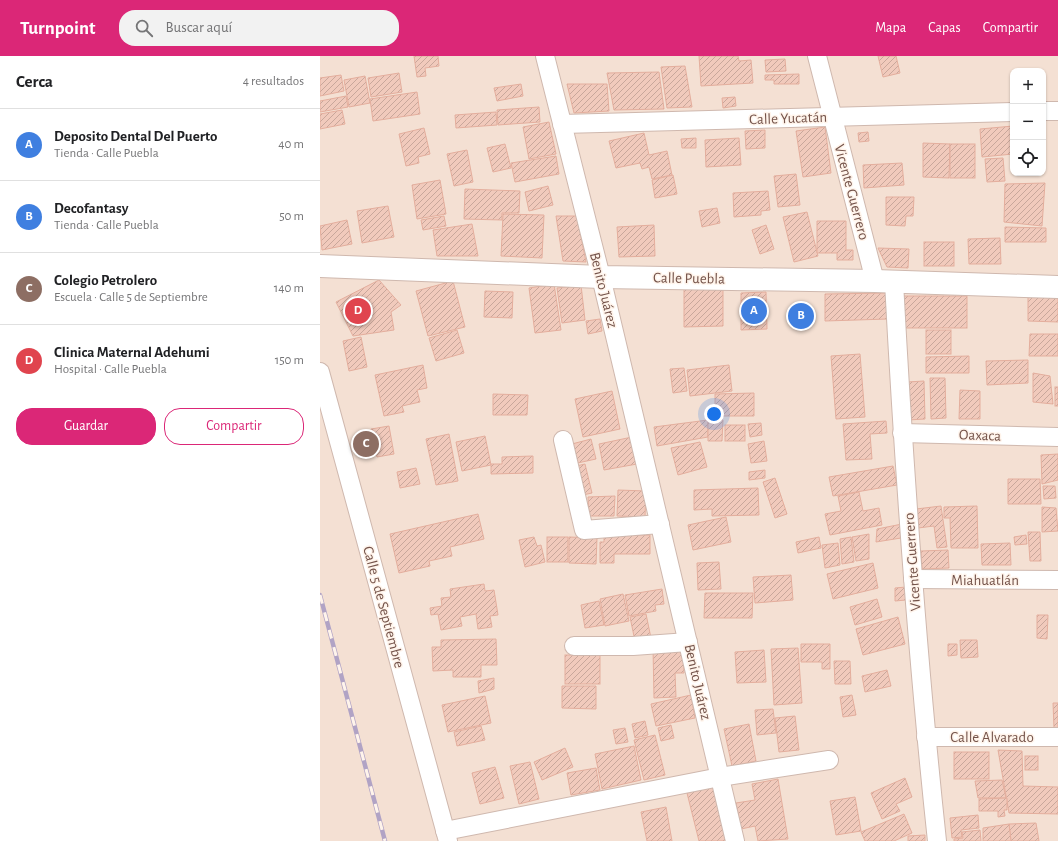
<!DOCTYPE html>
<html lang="es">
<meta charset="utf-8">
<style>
body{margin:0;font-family:"Alegreya Sans",sans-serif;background:#f2f2f2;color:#202124}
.controls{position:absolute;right:12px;top:12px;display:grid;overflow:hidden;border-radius:8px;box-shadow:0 1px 3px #0004}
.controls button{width:36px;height:36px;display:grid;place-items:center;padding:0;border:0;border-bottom:1px solid #e0e0e0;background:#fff;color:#202124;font:20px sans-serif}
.you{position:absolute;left:394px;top:358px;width:14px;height:14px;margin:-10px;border:3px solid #fff;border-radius:50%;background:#1a73e8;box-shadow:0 0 0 6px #1a73e833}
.badge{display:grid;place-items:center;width:26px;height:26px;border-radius:50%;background:#db2777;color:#fff;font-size:13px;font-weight:700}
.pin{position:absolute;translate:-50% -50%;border:2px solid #fff;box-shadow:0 1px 4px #0006}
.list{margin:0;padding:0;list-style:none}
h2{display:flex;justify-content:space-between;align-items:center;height:52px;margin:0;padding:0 16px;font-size:17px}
h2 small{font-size:13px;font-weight:400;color:#757577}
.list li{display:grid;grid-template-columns:26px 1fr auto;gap:12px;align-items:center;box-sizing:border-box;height:72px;padding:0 16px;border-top:1px solid #e0e0e0}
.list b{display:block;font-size:15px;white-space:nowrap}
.list p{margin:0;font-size:13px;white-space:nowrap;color:#757577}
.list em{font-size:13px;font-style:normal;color:#757577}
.actions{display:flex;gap:8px;padding:12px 16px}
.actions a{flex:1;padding:9px 0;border:1px solid #db2777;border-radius:16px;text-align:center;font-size:14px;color:#db2777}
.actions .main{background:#db2777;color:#fff}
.icon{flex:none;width:22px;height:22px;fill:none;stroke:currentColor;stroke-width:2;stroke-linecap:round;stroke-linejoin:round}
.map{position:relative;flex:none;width:738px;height:785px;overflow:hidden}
header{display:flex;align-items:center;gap:24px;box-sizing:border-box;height:56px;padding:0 20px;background:#db2777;color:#fff}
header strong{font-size:19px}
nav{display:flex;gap:22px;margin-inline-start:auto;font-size:14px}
.search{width:280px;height:36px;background:#f2f2f2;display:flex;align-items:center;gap:10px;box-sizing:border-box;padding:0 14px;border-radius:16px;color:#757577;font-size:15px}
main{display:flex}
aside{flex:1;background:#fff}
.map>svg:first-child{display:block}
</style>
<header>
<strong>Turnpoint</strong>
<div class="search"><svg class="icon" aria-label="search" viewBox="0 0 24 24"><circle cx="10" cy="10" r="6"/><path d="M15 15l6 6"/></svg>Buscar aquí</div>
<nav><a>Mapa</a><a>Capas</a><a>Compartir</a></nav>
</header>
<main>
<aside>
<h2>Cerca<small>4 resultados</small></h2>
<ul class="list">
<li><span class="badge" style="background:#3f7fe0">A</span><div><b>Deposito Dental Del Puerto</b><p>Tienda · Calle Puebla</p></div><em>40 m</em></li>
<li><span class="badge" style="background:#3f7fe0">B</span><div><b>Decofantasy</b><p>Tienda · Calle Puebla</p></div><em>50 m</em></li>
<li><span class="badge" style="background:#8d6e63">C</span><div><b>Colegio Petrolero</b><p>Escuela · Calle 5 de Septiembre</p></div><em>140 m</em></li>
<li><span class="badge" style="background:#e0444e">D</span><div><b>Clinica Maternal Adehumi</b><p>Hospital · Calle Puebla</p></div><em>150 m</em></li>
</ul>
<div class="actions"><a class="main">Guardar</a><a>Compartir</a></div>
</aside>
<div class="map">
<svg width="738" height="785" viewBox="0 0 738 785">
<defs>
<pattern id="building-hatch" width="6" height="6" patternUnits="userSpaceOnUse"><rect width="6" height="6" fill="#f1cabc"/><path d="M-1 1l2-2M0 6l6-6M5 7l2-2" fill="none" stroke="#c8a79b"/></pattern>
</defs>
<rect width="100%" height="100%" fill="#fcf0e4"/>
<path fill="#f4e0d3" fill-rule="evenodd" d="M0,0H738V785H0ZM693,15H723V117H693Z"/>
<g fill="url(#building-hatch)" stroke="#e4ae9d">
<path d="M94,0H118L119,10L105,12L106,20L97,21Z"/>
<path d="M379,0H418L419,5L431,4L433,27L381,30Z"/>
<path d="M558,0H576L580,17L563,21Z"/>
<path d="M465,3L466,15L446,16L445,4Z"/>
<path d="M365,10L372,51L347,52L341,11Z"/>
<path d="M339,16L344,53L294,54L287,17Z"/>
<path d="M79,17L82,36L51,41L48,22Z"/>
<path d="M479,18V28H454V24H445V19Z"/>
<path d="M21,19L24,35L0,40V22Z"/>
<path d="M45,20L50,47L29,51L24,24Z"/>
<path d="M201,28L203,40L177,45L174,32Z"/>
<path d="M247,28H287L289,55L254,57Z"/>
<path d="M97,36L100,58L53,65L50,43Z"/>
<path d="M26,40L28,51L0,56V45Z"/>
<path d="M415,41L416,50L403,52L402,42Z"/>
<path d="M219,51L220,66L178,69L177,54Z"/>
<path d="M22,54L25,68L0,73V58Z"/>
<path d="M176,56L177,69L136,72L135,59Z"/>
<path d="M229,66L236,98L209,103L203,71Z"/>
<path d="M693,70V98L662,101L660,73Z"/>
<path d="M505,71L511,117L483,121L476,75Z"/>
<path d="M104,72L110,98L98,101L99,107L86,110L79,78Z"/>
<path d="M445,74V92L426,93L425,75Z"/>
<path d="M548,76L549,85L539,86L538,77Z"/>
<path d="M324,77L329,99L347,95L352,119L332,123L329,111L322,113L320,107L296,112L289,85Z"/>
<path d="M376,82V92H362L361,83Z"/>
<path d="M419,82L421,109L386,111L385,84Z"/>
<path d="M603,87L630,88L629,122L603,121Z"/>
<path d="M185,88L191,112L173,116L167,92Z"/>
<rect x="630" y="88" width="25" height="34"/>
<path d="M147,94L153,126L134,130L127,98Z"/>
<path d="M236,100L239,118L195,126L191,107Z"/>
<path d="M683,102L685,125L667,126L665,103Z"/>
<path d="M582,107L584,129L544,132L543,109Z"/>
<path d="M476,118L480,149L458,151L454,120Z"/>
<path d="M353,119L357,138L335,142L332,124Z"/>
<path d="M120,124L126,158L97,163L92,129Z"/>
<path d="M725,127L722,170L684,166L685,128Z"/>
<path d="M228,130L233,149L209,155L205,136Z"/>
<path d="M145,133L200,135L199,157H182V164L144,163Z"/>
<path d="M448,135L450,154L441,155V159L414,161L413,137Z"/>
<path d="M566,141H594L593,160H586L585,170L566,169Z"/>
<path d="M68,150L74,181L42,187L37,155Z"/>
<path d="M397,152L400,167L382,171L379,155Z"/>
<path d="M487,156L498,200L474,206L463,161Z"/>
<path d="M183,158L224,159L222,202L181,200Z"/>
<path d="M124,160L126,170L103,174L101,164Z"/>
<path d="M236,160H257L266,206L243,205Z"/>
<path d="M27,164L32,188L2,194L0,170Z"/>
<path d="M497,165H526V194H533V204H517V197H497Z"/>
<path d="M152,168L158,200H117L113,174Z"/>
<path d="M334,169L335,200L299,201L297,171Z"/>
<path d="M446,169L454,193L440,198L432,174Z"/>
<path d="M685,171L726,172V186H685Z"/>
<path d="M680,182L681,208H649L648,183Z"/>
<rect x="604" y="186" width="30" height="24"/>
<path d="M558,192L589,193L588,212L567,211Z"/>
<path d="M59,224L81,249L71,256L74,274L33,280L16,246Z"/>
<path d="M133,225L145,271L108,280L96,235Z"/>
<path d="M234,228L241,274L215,277L209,232Z"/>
<path d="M261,229L265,264L242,267L237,232Z"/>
<path d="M403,229V270L364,271V230Z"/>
<path d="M165,235L193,236L192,262L164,261Z"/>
<path d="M446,236L447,273L421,274V237Z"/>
<path d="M567,237L568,263L505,265V238Z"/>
<path d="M708,239L738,240V266L708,265Z"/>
<rect x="583" y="240" width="64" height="32"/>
<path d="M280,263L282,275L268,278L266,265Z"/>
<path d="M137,274L144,297L116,305L109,282Z"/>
<rect x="606" y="274" width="25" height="24"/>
<path d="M710,278H738V300H709Z"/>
<path d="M41,281L47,311L29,315L23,285Z"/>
<path d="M540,298L545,361L516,363L511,300Z"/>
<path d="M649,300V317H606V301Z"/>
<path d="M708,304V327L667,329L666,305Z"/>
<path d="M103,309L107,332L97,334L100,346L82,350L84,356L64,360L55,319Z"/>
<path d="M409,309L412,335L370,340L367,314Z"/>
<path d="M364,312L367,335L353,337L350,313Z"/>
<path d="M713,317L730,320L733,348L713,346Z"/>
<path d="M610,322H625L626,362L611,363Z"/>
<path d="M604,325L605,363L588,364L587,326Z"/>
<rect x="735" y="331" width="3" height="19"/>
<path d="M640,334L660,335V363H639Z"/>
<path d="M292,335L300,373L263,381L255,343Z"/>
<path d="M434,337V360H395V338Z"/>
<path d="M173,338L208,339L207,359H173Z"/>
<path d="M388,364V381L337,390L334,371Z"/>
<path d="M388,364H403L402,385H388Z"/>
<path d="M566,365L567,377L550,378L552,403L526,404L523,368Z"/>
<path d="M441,367L442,379L430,381L428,368Z"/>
<rect x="405" y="369" width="20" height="16"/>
<path d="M69,370L74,398L57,401L51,373Z"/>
<path d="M129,378L138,425L116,429L106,383Z"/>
<path d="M165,380L171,409L142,415L136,386Z"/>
<path d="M312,381L317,408L284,414L279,388Z"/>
<path d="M271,383L276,403L253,408L248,389Z"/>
<path d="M444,385L447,405L431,407L428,388Z"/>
<path d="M380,386L387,411L358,419L351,392Z"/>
<path d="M738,398V424L722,428L721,399Z"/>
<path d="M213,400V417L171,418V408H182V401Z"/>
<path d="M265,408L272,437L258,440L252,411Z"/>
<path d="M573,410L577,429L513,440L509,421Z"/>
<path d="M96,412L100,428L80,432L77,416Z"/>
<path d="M445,414V422L429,424V416Z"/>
<path d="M455,422L467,458L455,462L443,426Z"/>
<path d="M688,423H720L721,448H688Z"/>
<path d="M723,430H735L736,442L724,443Z"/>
<path d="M438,432L439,459L392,460V453L374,454V434Z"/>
<path d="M298,434L326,435L325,461L297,460Z"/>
<path d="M539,436L543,455L559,452L562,469L510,479L505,458L521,455L518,440Z"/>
<path d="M295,440L294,460H269L268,441Z"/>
<path d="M621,450L627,491L617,492L614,470L598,472L596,453Z"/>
<path d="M657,450L658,492H631L630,462H624V451Z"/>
<path d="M722,451L736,452L738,475L722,476Z"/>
<path d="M158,458L164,483L130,491L132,500L109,505L110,510L79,517L70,478Z"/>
<path d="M406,461L411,486L373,494L368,469Z"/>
<path d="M582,468L581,482L556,486L557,473Z"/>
<path d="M708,476H720L721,505H710Z"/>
<path d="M549,478V503L536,505L532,481Z"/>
<path d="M284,479H330V498H294V507H280V486H284Z"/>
<path d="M706,479L707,488L695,489L694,481Z"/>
<path d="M214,481L217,490L221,489L225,506L205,511L199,484Z"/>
<rect x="227" y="481" width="21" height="25"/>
<path d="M249,481L277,482L276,508L249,507Z"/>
<path d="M499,481L501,492L478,497L476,486Z"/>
<path d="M531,481L534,506L522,508L520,483Z"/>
<path d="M518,487L520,509L505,512L502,489Z"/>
<path d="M690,487L691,509H662L661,488Z"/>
<path d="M628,494L629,512L602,513L601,495Z"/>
<path d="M399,506L401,533L378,534L377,507Z"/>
<path d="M553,507L558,532L513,543L507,518Z"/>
<path d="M471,519L473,544L435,547L433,521Z"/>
<path d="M164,528L165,535L174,534L178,559L170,560L172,571L158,573L156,558L140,561L142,570L121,574L118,558L111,559L110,552L122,550L121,542L131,541L130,533Z"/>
<path d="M586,531V544L575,545V532Z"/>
<path d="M342,533L344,548L335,549L336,555L309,560L305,539Z"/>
<path d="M385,537H433L432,562H384Z"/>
<path d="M303,538L309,565L285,570L280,543Z"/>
<path d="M557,543L562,561L535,569L530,551Z"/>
<path d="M279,545L284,569L265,572L261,549Z"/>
<path d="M326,558L331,582L315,585L310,561Z"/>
<path d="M717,559H728L727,583L717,582Z"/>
<path d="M578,561L585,588L543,599L536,573Z"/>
<path d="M176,583L177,609H161V621H133V614L113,615L112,591H121V584Z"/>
<path d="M640,584H657L658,601L641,602Z"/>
<path d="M481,588H510V613H502V606H481Z"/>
<path d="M628,588H637V599L628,600Z"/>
<path d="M363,589L364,617H355L356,641L334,642L333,592Z"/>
<path d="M478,592L482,647L454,649L451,593Z"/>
<path d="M444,594L446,626L417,627L415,596Z"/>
<rect x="245" y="599" width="35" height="29"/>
<path d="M514,605H530L531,628H515Z"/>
<path d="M567,614L571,630L545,636L542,620Z"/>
<path d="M174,622V633L159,637L158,625Z"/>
<path d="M242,630H276V653L242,652Z"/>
<path d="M371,639L375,662L336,670L331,648Z"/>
<path d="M532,639L536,659L523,661L520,641Z"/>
<path d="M165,640L171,667L128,676L122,649Z"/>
<path d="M733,647H738V672H734Z"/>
<path d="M453,653L456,677L437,679L435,654Z"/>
<path d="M475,660L479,694L459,696L455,662Z"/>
<path d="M325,665L328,679L315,682L312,668Z"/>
<path d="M429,668L436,705L412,710L404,673Z"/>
<path d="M351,669L354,682L341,685L338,672Z"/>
<path d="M161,670L165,684L137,690L134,676Z"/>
<path d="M305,672L308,686L296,688L293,674Z"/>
<path d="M335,679L345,719L324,724L314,684Z"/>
<path d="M314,690L321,724L282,733L275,698Z"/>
<path d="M245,692L253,711L222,724L214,706Z"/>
<path d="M678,694L702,695L703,730L738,731V758L689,757Z"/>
<rect x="634" y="696" width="35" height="27"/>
<rect x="705" y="700" width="13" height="14"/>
<path d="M210,706L219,743L199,748L190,710Z"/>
<path d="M175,711L184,742L160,748L152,717Z"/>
<path d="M276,712L280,734L251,739L247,717Z"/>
<path d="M585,722L592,741L576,748L580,755L562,763L551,737Z"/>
<path d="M458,723L468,783L438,785L435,770L421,773L416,747L435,744L432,728Z"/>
<path d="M682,724L686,742H658L655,725Z"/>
<path d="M394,730L408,785H379L367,737Z"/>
<path d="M535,741L541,775L516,779L510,745Z"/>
<path d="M687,742V754H684L685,760L678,761V755H659V743Z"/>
<path d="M346,751L352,785H327L321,756Z"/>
<path d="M584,758L592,777L574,785H545L541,776Z"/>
<path d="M658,759L659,772L641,774L642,781L632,782L630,762Z"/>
<path d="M716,767L719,785H691L689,768Z"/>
<path d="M689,768L691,785H663V772Z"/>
<path d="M660,774L661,785H634V783L643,782L642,776Z"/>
<path d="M605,779V785H588V780Z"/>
</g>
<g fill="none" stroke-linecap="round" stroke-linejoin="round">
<defs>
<g id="minor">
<path d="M225,0L281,221L415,785"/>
<path d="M497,0L555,225"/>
<path d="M723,55H738"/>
<path d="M242,68L693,56"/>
<path d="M574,226C584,413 597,599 617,785"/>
<path d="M0,316L128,785"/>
<path d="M582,377L738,381"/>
<path d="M243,384L264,474L340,468"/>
<path d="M593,523L738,524"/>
<path d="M254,590H313L368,586"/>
<path d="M606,681H738"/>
<path d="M125,775L400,721L509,704"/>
</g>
<path id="tertiary" d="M0,210L281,221L555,225L738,231"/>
</defs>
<use href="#minor" stroke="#cfb8ae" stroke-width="20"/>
<use href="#tertiary" stroke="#cfb8ae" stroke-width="24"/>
<use href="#minor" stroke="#fff" stroke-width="18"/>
<use href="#tertiary" stroke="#fff" stroke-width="22"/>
<defs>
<path id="rail" d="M0,539L65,785"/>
</defs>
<use href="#rail" stroke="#b1a3c5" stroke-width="4.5"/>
<use href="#rail" stroke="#fff4eb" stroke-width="3" stroke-dasharray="9" stroke-linecap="butt"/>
</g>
<g text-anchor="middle" stroke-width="3" stroke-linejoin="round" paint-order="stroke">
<g font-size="15" fill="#74534a" stroke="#fff4eb">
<text transform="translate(468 62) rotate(-2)" y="5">Calle Yucatán</text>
<text transform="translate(532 136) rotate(75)" y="5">Vicente Guerrero</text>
<text transform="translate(369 222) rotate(1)" y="5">Calle Puebla</text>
<text transform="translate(284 234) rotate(76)" y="5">Benito Juárez</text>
<text transform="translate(660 379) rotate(2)" y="5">Oaxaca</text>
<text transform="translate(592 506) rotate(-94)" y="5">Vicente Guerrero</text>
<text x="665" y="529">Miahuatlán</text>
<text transform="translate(64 551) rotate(75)" y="5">Calle 5 de Septiembre</text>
<text transform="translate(378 626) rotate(77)" y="5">Benito Juárez</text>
<text x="672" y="686">Calle Alvarado</text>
</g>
</g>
</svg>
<div class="controls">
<button>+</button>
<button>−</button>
<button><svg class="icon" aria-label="locate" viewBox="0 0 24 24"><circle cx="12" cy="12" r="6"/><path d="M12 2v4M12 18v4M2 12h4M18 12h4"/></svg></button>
</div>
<div class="you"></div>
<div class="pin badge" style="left:434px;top:255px;background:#3f7fe0">A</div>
<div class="pin badge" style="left:481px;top:260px;background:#3f7fe0">B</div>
<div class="pin badge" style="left:46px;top:388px;background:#8d6e63">C</div>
<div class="pin badge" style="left:38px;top:255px;background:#e0444e">D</div>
</div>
</main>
